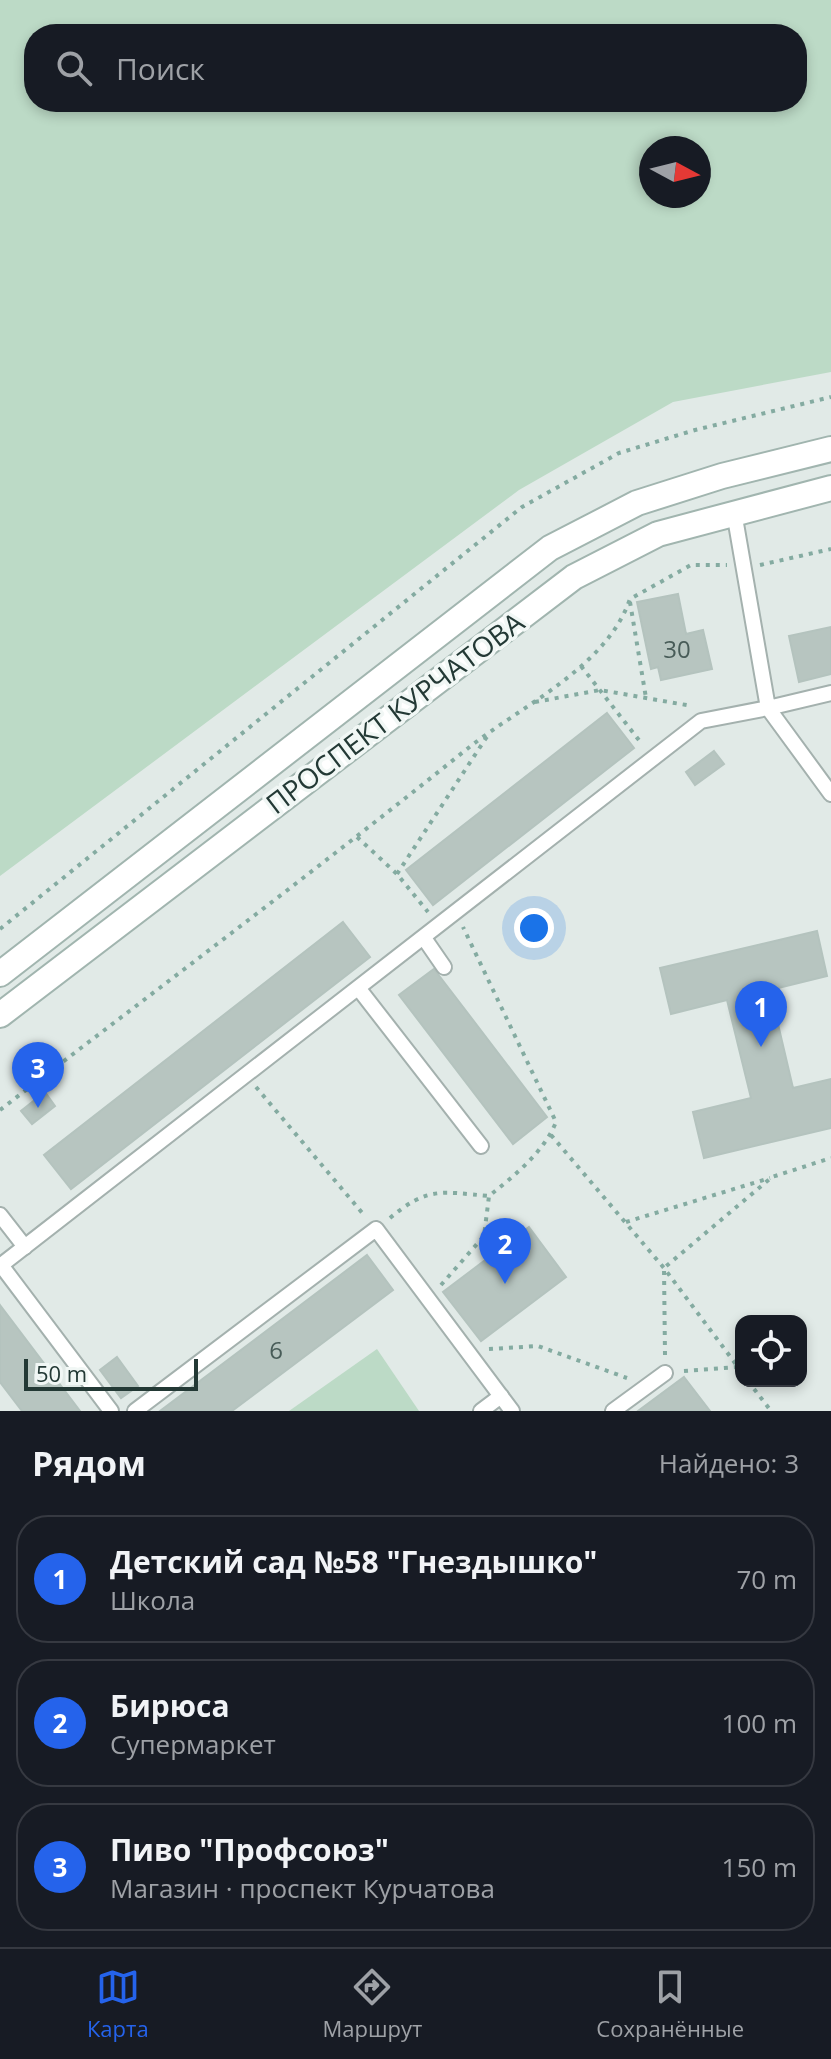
<!DOCTYPE html>
<html lang="ru">
<meta charset="utf-8">
<style>
body{margin:0;font-family:"Open Sans",sans-serif;background:#20242c;color:#f1f3f6}
.controls{position:absolute;right:24px;bottom:24px;display:grid;overflow:hidden;border-radius:16px;box-shadow:0 4px 12px #0003}
.controls button{width:72px;height:72px;display:grid;place-items:center;padding:0;border:0;border-bottom:2px solid #363941;background:#171b24;color:#f1f3f6;font:40px sans-serif}
.compass{position:absolute;left:639px;top:136px;width:72px;height:72px;border-radius:50%;background:#171b24;box-shadow:0 4px 12px #0003;rotate:97deg}
.scale{position:absolute;left:24px;bottom:20px;width:174px;box-sizing:border-box;padding-left:8px;border:4px solid #233935;border-top:0;font-size:22px;line-height:28px;white-space:nowrap;color:#233935;-webkit-text-stroke:6px #f1f7f5;paint-order:stroke}
.you{position:absolute;left:534px;top:928px;width:28px;height:28px;margin:-20px;border:6px solid #fff;border-radius:50%;background:#1a73e8;box-shadow:0 0 0 12px #1a73e833}
.badge{display:grid;place-items:center;width:52px;height:52px;border-radius:50%;background:#2563eb;color:#fff;font-size:26px;font-weight:700}
.pin{position:absolute;translate:-50% -66px;filter:drop-shadow(0 2px 4px #0008)}
.pin::after{content:'';position:absolute;top:42px;width:28px;height:24px;background:inherit;clip-path:polygon(0 0,100% 0,50% 100%)}
.list{margin:0;padding:0;list-style:none}
h2{display:flex;justify-content:space-between;align-items:center;height:104px;margin:0;padding:0 32px;font-size:34px}
h2 small{font-size:26px;font-weight:400;color:#9ea1a6}
.list li{display:grid;grid-template-columns:52px 1fr auto;gap:24px;align-items:center;box-sizing:border-box;height:128px;margin:0 16px 16px;padding:0 16px;border:2px solid #363941;border-radius:32px}
.list b{display:block;font-size:30px;white-space:nowrap}
.list p{margin:0;font-size:26px;white-space:nowrap;color:#9ea1a6}
.list em{font-size:26px;font-style:normal;color:#9ea1a6}
.icon{flex:none;width:44px;height:44px;fill:none;stroke:currentColor;stroke-width:2;stroke-linecap:round;stroke-linejoin:round}
.map{position:relative;flex:none;width:831px;height:1411px;overflow:hidden}
.search{position:absolute;background:#171b24;box-shadow:0 4px 12px #0003;left:24px;right:24px;top:24px;height:88px;display:flex;align-items:center;gap:20px;box-sizing:border-box;padding:0 28px;border-radius:32px;color:#9ea1a6;font-size:30px}
.sheet{height:536px;background:#171b24}
nav{display:flex;justify-content:space-around;align-items:center;box-sizing:border-box;height:112px;border-top:2px solid #363941;background:#171b24;font-size:22px;color:#9ea1a6}
nav a{display:grid;justify-items:center;gap:4px}
nav .on{color:#2563eb}
.map>svg:first-child{display:block}
</style>
<div class="map">
<svg width="831" height="1411" viewBox="0 0 831 1411">
<rect width="100%" height="100%" fill="#e1eae7"/>
<g fill="#bcdac6" fill-rule="evenodd">
<path d="M0,0H831V372L673,402L519,490L0,876ZM34,34H797V102H34ZM651,148H699V196H651Z"/>
<path d="M377,1349L419,1411H289Z"/>
</g>
<g fill="#b7c5c0" stroke="#b4c3be" stroke-width="2">
<path d="M678,594L686,634L703,630L712,669L661,680L658,667L651,669L637,602Z"/>
<path d="M831,627V674L799,682L789,636Z"/>
<path d="M607,713L634,748L433,905L406,870Z"/>
<path d="M714,751L724,764L695,785L686,772Z"/>
<path d="M343,922L370,957L71,1189L44,1155Z"/>
<path d="M817,931L827,976L770,990L793,1088L831,1079V1128L704,1158L693,1112L751,1098L727,1000L671,1014L660,968Z"/>
<path d="M434,969L547,1117L513,1144L399,995Z"/>
<path d="M45,1092L55,1106L32,1124L21,1111Z"/>
<path d="M529,1227L566,1277L481,1341L443,1292Z"/>
<path d="M367,1255L393,1290L232,1411H160Z"/>
<path d="M0,1305L80,1411H22L0,1382Z"/>
<path d="M117,1357L138,1386L121,1398L100,1370Z"/>
<path d="M684,1377L710,1411H638Z"/>
</g>
<g fill="none" stroke-linecap="round" stroke-linejoin="round">
<defs>
<g id="service">
<path d="M734,512L768,708L831,693"/>
<path d="M424,938L444,967"/>
<path d="M359,989L481,1146"/>
<path d="M0,1215L25,1247"/>
<path d="M1,1265L111,1411"/>
<path d="M0,1266L701,721L768,708L831,794"/>
<path d="M135,1411L376,1229L512,1411"/>
<path d="M481,1411L501,1396"/>
<path d="M613,1411L665,1373"/>
</g>
<g id="secondary">
<path d="M0,974L550,548L637,503L722,476L831,449"/>
<path d="M0,1015L574,577L658,534L831,488"/>
</g>
</defs>
<use href="#service" stroke="#a4b1ae" stroke-width="18"/>
<use href="#secondary" stroke="#a1b5af" stroke-width="28"/>
<g stroke="#84aba1" stroke-width="4" stroke-dasharray="4 6" stroke-linecap="butt">
<path d="M760,565L831,549"/>
<path d="M630,602L646,698"/>
<path d="M581,666L642,744"/>
<path d="M535,702L600,690L692,706"/>
<path d="M357,837L397,874L428,912"/>
<path d="M397,874L488,735"/>
<path d="M0,929L522,507L619,453L695,430L831,397"/>
<path d="M256,1087L364,1215"/>
<path d="M0,1110C156,990 314,872 467,749C522,705 606,668 630,599L691,565H727"/>
<path d="M551,1135L664,1268L741,1371"/>
<path d="M390,1218C428,1186 442,1192 489,1196"/>
<path d="M626,1222L770,1178"/>
<path d="M441,1285L484,1236L489,1196C514,1176 544,1152 556,1122L463,927"/>
<path d="M489,1349L538,1346L627,1378"/>
<path d="M665,1355L664,1268L772,1177L831,1158"/>
<path d="M684,1371L738,1367"/>
<path d="M748,1381L771,1411"/>
</g>
<use href="#service" stroke="#fff" stroke-width="14"/>
<use href="#secondary" stroke="#fff" stroke-width="24"/>
</g>
<g text-anchor="middle" stroke-width="7" stroke-linejoin="round" paint-order="stroke">
<g font-size="24" fill="#485c58">
<text x="677" y="658">30</text>
<text x="276" y="1359">6</text>
</g>
<g font-size="28" fill="#233935" stroke="#f1f7f5">
<text transform="translate(395 713) rotate(-37)" y="10">ПРОСПЕКТ КУРЧАТОВА</text>
</g>
</g>
</svg>
<div class="controls">
<button><svg class="icon" aria-label="locate" viewBox="0 0 24 24"><circle cx="12" cy="12" r="6"/><path d="M12 2v4M12 18v4M2 12h4M18 12h4"/></svg></button>
</div>
<svg class="compass" viewBox="-18 -18 36 36"><path d="M0-13l5 13h-10z" fill="#e53935"/><path d="M0 13l5-13h-10z" fill="#9ea1a6"/></svg>
<div class="scale">50 m</div>
<div class="you"></div>
<div class="pin badge" style="left:761px;top:1047px">1</div>
<div class="pin badge" style="left:505px;top:1284px">2</div>
<div class="pin badge" style="left:38px;top:1108px">3</div>
<div class="search"><svg class="icon" aria-label="search" viewBox="0 0 24 24"><circle cx="10" cy="10" r="6"/><path d="M15 15l6 6"/></svg>Поиск</div>
</div>
<section class="sheet">
<h2>Рядом<small>Найдено: 3</small></h2>
<ul class="list">
<li><span class="badge">1</span><div><b>Детский сад №58 &quot;Гнездышко&quot;</b><p>Школа</p></div><em>70 m</em></li>
<li><span class="badge">2</span><div><b>Бирюса</b><p>Супермаркет</p></div><em>100 m</em></li>
<li><span class="badge">3</span><div><b>Пиво &quot;Профсоюз&quot;</b><p>Магазин · проспект Курчатова</p></div><em>150 m</em></li>
</ul>
</section>
<nav>
<a class="on"><svg class="icon" aria-label="map" viewBox="0 0 24 24"><path d="M3 6l6-2 6 2 6-2v14l-6 2-6-2-6 2zM9 4v14M15 6v14"/></svg>Карта</a>
<a><svg class="icon" aria-label="directions" viewBox="0 0 24 24"><path d="M12 3l9 9-9 9-9-9zM9 14v-3h6M13 9l2 2-2 2"/></svg>Маршрут</a>
<a><svg class="icon" aria-label="saved" viewBox="0 0 24 24"><path d="M7 4h10v16l-5-4-5 4z"/></svg>Сохранённые</a>
</nav>
